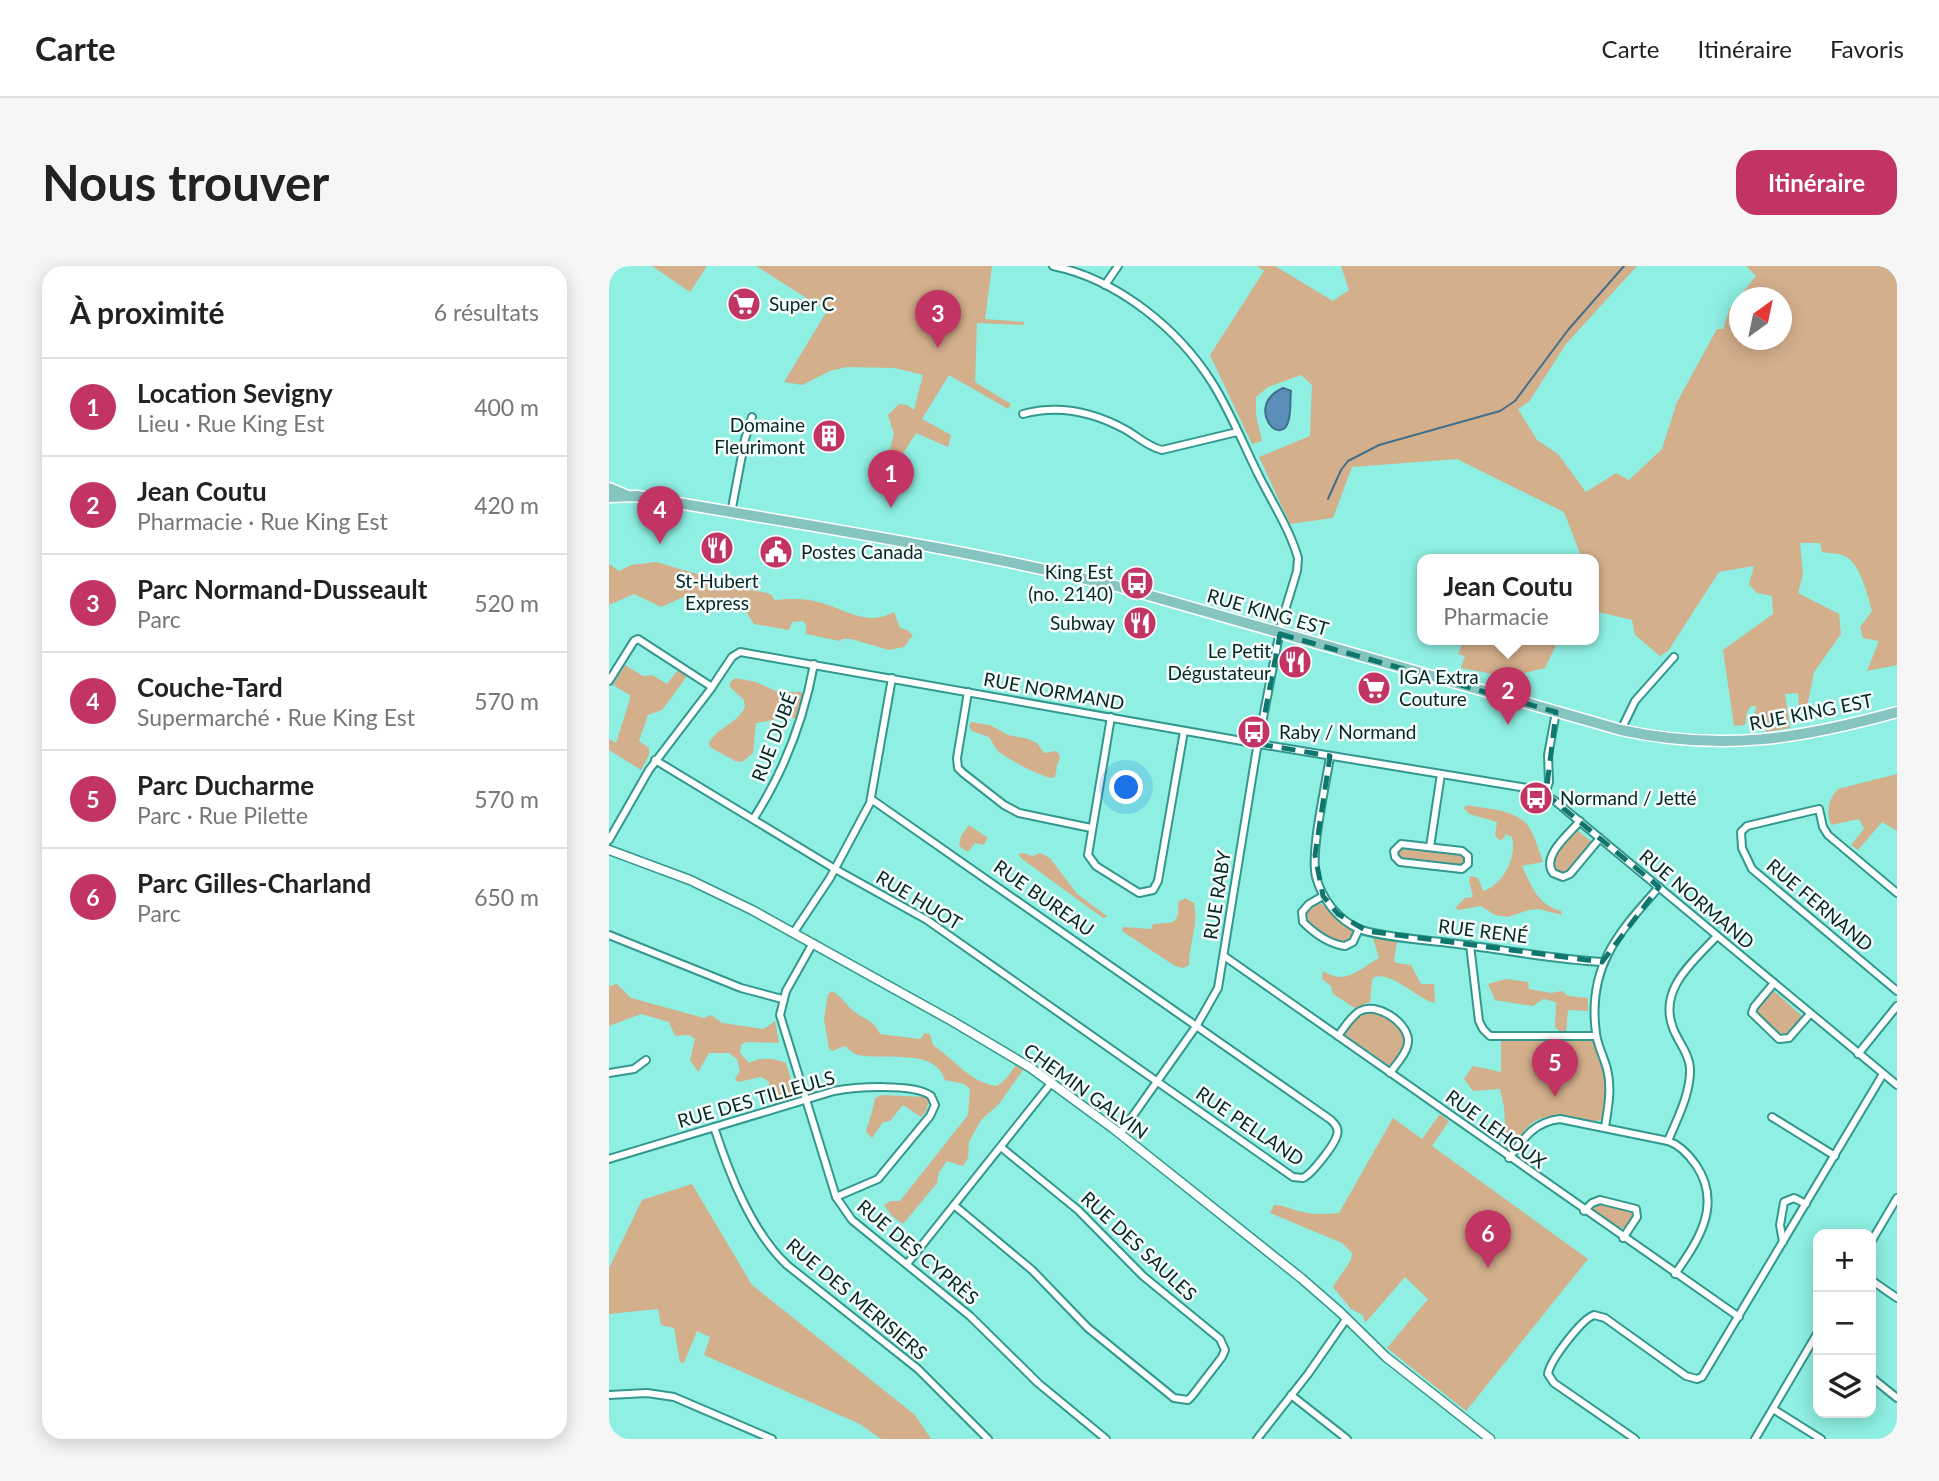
<!DOCTYPE html>
<html lang="fr">
<meta charset="utf-8">
<style>
body{margin:0;font-family:Lato,sans-serif;background:#f6f6f6;color:#222}
.controls{position:absolute;right:21px;bottom:21px;display:grid;overflow:hidden;border-radius:14px;box-shadow:0 4px 18px #0003}
.controls button{width:63px;height:63px;display:grid;place-items:center;padding:0;border:0;border-bottom:2px solid #e0e0e0;background:#fff;color:#222;font:35px sans-serif}
.compass{position:absolute;left:1120px;top:21px;width:63px;height:63px;border-radius:50%;background:#fff;box-shadow:0 4px 18px #0003;rotate:33deg}
.you{position:absolute;left:518px;top:522px;width:24px;height:24px;margin:-18px;border:5px solid #fff;border-radius:50%;background:#1a73e8;box-shadow:0 0 0 10px #1a73e833}
.badge{display:grid;place-items:center;width:46px;height:46px;border-radius:50%;background:#c23464;color:#fff;font-size:23px;font-weight:700}
.pin{position:absolute;translate:-50% -58px;filter:drop-shadow(0 2px 4px #0008)}
.pin::after{content:'';position:absolute;top:37px;width:24px;height:21px;background:inherit;clip-path:polygon(0 0,100% 0,50% 100%)}
.popup{position:absolute;left:808px;top:288px;width:182px;height:91px;box-sizing:border-box;display:grid;place-content:center;border-radius:14px;background:#fff;filter:drop-shadow(0 2px 5px #0005);font-size:23px;white-space:nowrap;color:#767676}
.popup b{font-size:26px;color:#222}
.popup::after{content:'';position:absolute;left:50%;top:100%;margin-left:-14px;border:14px solid transparent;border-top-color:#fff}
.list{margin:0;padding:0;list-style:none}
h2{display:flex;justify-content:space-between;align-items:center;height:91px;margin:0;padding:0 28px;font-size:30px}
h2 small{font-size:23px;font-weight:400;color:#767676}
.list li{display:grid;grid-template-columns:46px 1fr auto;gap:21px;align-items:center;box-sizing:border-box;height:98px;padding:0 28px;border-top:2px solid #e0e0e0}
.list b{display:block;font-size:26px;white-space:nowrap}
.list p{margin:0;font-size:23px;white-space:nowrap;color:#767676}
.list em{font-size:23px;font-style:normal;color:#767676}
.icon{flex:none;width:38px;height:38px;fill:none;stroke:currentColor;stroke-width:2;stroke-linecap:round;stroke-linejoin:round}
.map{position:relative;flex:none;width:1288px;height:1173px;overflow:hidden;border-radius:21px}
header{display:flex;align-items:center;gap:42px;box-sizing:border-box;height:98px;padding:0 35px;background:#fff;border-bottom:2px solid #e0e0e0}
header strong{font-size:33px}
nav{display:flex;gap:38px;margin-inline-start:auto;font-size:24px}
.intro{display:flex;align-items:center;justify-content:space-between;box-sizing:border-box;height:168px;padding:0 42px}
h1{margin:0;font-size:49px}
.button{padding:18px 32px;border-radius:21px;background:#c23464;color:#fff;font-size:24px;font-weight:700}
main{display:flex;gap:42px;padding:0 42px}
aside{flex:1;background:#fff;border-radius:21px;box-shadow:0 4px 18px #0003}
.map>svg:first-child{display:block}
</style>
<header>
<strong>Carte</strong>
<nav><a>Carte</a><a>Itinéraire</a><a>Favoris</a></nav>
</header>
<div class="intro"><h1>Nous trouver</h1><a class="button">Itinéraire</a></div>
<main>
<aside>
<h2>À proximité<small>6 résultats</small></h2>
<ul class="list">
<li><span class="badge">1</span><div><b>Location Sevigny</b><p>Lieu · Rue King Est</p></div><em>400 m</em></li>
<li><span class="badge">2</span><div><b>Jean Coutu</b><p>Pharmacie · Rue King Est</p></div><em>420 m</em></li>
<li><span class="badge">3</span><div><b>Parc Normand-Dusseault</b><p>Parc</p></div><em>520 m</em></li>
<li><span class="badge">4</span><div><b>Couche-Tard</b><p>Supermarché · Rue King Est</p></div><em>570 m</em></li>
<li><span class="badge">5</span><div><b>Parc Ducharme</b><p>Parc · Rue Pilette</p></div><em>570 m</em></li>
<li><span class="badge">6</span><div><b>Parc Gilles-Charland</b><p>Parc</p></div><em>650 m</em></li>
</ul>
</aside>
<div class="map">
<svg width="1288" height="1173" viewBox="0 0 1288 1173">
<rect width="100%" height="100%" fill="#8eefe2"/>
<g fill="#d4af8c" fill-rule="evenodd">
<path d="M43,0H98L81,26Z"/>
<path d="M147,0H383L376,53L415,56V59L368,57L366,116L402,138L399,143L340,109L313,153L342,169L339,181L307,167L275,218L279,190L285,168L279,149L290,138L298,139L305,144L314,109L286,102L238,101L221,105L193,119L175,116L218,45Z"/>
<path d="M648,0H666L724,35L740,24L732,0H1028L957,78L920,136L909,143L928,174L949,188L977,226L1007,207L1020,214L1053,183L1068,136L1108,63H1114L1121,42L1147,10L1137,0H1288V399L1258,405L1270,375L1254,372L1251,361L1263,345C1259,330 1251,297 1236,290C1229,287 1220,287 1213,286L1211,277H1191L1194,308L1189,327L1230,348L1232,368L1205,406L1197,446L1190,447L1189,427L1176,428L1181,462L1157,466L1156,460L1144,462L1147,440H1142L1138,446L1136,459L1125,460L1114,384L1164,348L1163,330L1148,327L1140,318L1145,300L1110,306L1059,385L1051,390L1026,369L1023,354L985,345V293H971L972,290L955,246L848,193L743,201L724,252L681,258L650,191L701,170L703,119L692,109L659,121L647,131V149L653,175L643,178L601,89L655,5ZM1130,32H1172V74H1130Z"/>
<path d="M47,296L112,315C121,324 147,322 163,329L165,334C178,333 192,332 205,335C235,341 255,362 285,346L291,362L298,364L304,369L295,381L280,384L242,373H233L231,375L197,368V359L194,355L183,356L180,364L145,358L137,346L79,329L52,341L25,328L0,339V298L10,305L22,299Z"/>
<path d="M855,373H950L936,402L900,411L852,402L856,390L849,388Z"/>
<path d="M16,399L34,410L43,409L58,418L69,404L78,410L53,444L39,449L30,475L40,482V489L32,504L0,484V473L7,477L21,433V429L4,419Z"/>
<path d="M126,412L147,416L169,426H191L195,428L187,453L168,446L165,454L147,457L144,487L133,496L126,495L101,481L100,477C111,459 127,459 136,441L135,434L121,421V417Z"/>
<path d="M362,456L381,459L399,469L419,473L428,477L435,487L447,485L450,488L451,493C446,499 449,505 445,512C433,512 399,493 389,485C386,482 383,475 380,471L363,465L360,460Z"/>
<path d="M1288,508V565L1273,556L1249,584L1242,579L1255,563L1250,553L1222,559C1217,545 1219,534 1229,523Z"/>
<path d="M858,539C877,543 908,543 920,561C926,571 930,585 934,596L913,600C923,621 928,638 952,645L953,649L930,643L920,644L899,651L886,649L872,640L850,644L846,642L856,632L864,631L860,614L862,610L869,612L874,625C894,619 908,591 903,571L896,568L895,573L890,574L886,569L888,556L860,548L855,542Z"/>
<path d="M360,559L379,572L374,579L366,577L359,586L350,580L352,570Z"/>
<path d="M968,564L983,576L957,607L951,608L945,604L944,592Z"/>
<path d="M791,581L853,588L856,590L857,595L853,600L792,592L788,587Z"/>
<path d="M414,587L424,590L431,587L441,592L468,628L498,650L494,652L413,593L409,588Z"/>
<path d="M576,632L585,637C590,661 580,676 580,699L574,702L566,700L513,665L514,661L542,663L544,658C562,656 571,661 569,636Z"/>
<path d="M708,637L713,638L743,664V669L738,675C724,676 697,662 698,646Z"/>
<path d="M764,672L788,675L785,694L787,697L802,699L812,718H825L826,737C807,732 783,705 765,711L763,715L761,736L746,742L724,728L722,720L713,713L714,705C737,720 750,703 770,692Z"/>
<path d="M897,713L919,716L920,723L942,727L953,725L959,730L979,732V745L959,744L957,766L950,765L946,761L947,736L934,733L924,740L886,734L879,718Z"/>
<path d="M8,718L22,732L95,752L102,749L113,757L155,763L166,755L170,777L137,776L132,779L131,787L140,797C149,791 166,792 177,797L185,824L182,828L165,833L159,815L152,811L129,816L126,813L131,805L128,793L120,787H100L89,806L81,794L86,773L80,769L66,770L60,756L32,748L0,760V720Z"/>
<path d="M223,725C231,730 234,734 240,741C250,752 265,753 271,768L311,773L316,767L321,768L324,779C345,793 361,817 388,820L397,813L407,799L414,804L390,838L372,854L360,876L359,892L354,900L338,895L330,906L328,917L294,958L283,950L275,939L281,935H291L359,849L361,823L355,818L336,814C326,781 276,795 250,789C244,788 240,783 236,780L223,785L220,782L215,753L219,728Z"/>
<path d="M1165,725L1194,751L1175,771L1168,767L1146,745Z"/>
<path d="M759,746C792,746 808,777 781,800L736,769L745,754Z"/>
<path d="M892,775H984C999,799 999,826 993,853C976,862 948,840 923,857C914,864 909,874 901,883H898L895,841L891,823L864,825L855,813L864,800L892,806Z"/>
<path d="M273,829L316,831L320,835L317,845L312,851L294,839L281,855L274,856L263,872L257,866C260,854 264,845 266,832Z"/>
<path d="M831,848L840,855L823,880L979,993L857,1145L778,1082L819,1033L796,1011L756,1057L754,1049L742,1043L724,1021L742,994L743,987L733,977L661,947L665,939C676,939 683,944 694,946C706,949 718,948 730,947L784,852L813,873Z"/>
<path d="M83,918L143,1019L306,1149L322,1173H272L251,1158L95,1089L101,1071L88,1065L75,1097L71,1096L65,1062L52,1059L49,1043L0,1048V1002L33,934Z"/>
<path d="M986,938L1018,943L1025,949L1016,961L1011,963L984,944Z"/>
</g>
<path fill="#5b8eb9" stroke="#426f8c" stroke-width="2" d="M674,122L682,125C681,134 682,144 680,153C673,185 634,140 674,122Z"/>
<g fill="none" stroke-linecap="round" stroke-linejoin="round">
<path stroke="#426f8c" stroke-width="2" d="M719,233L732,204L739,195L770,179L891,145L906,135L959,64L1015,0"/>
<defs>
<g id="minor">
<path d="M444,0C508,13 570,63 604,118C622,147 635,180 650,210C663,236 681,264 689,292L688,305L673,354L647,488L609,722L588,759L511,868"/>
<path d="M496,19L509,0"/>
<path d="M414,148C451,138 487,147 519,165C530,172 540,181 553,184L628,166"/>
<path d="M122,247L136,173L143,151"/>
<path d="M0,415L25,375L29,373L103,421"/>
<path d="M359,426L348,492L349,502L354,507L395,539L410,547L482,562"/>
<path d="M502,451L479,589L487,600L530,627L544,624L549,615L575,465"/>
<path d="M1012,464L1026,435L1065,391"/>
<path d="M721,490C717,519 701,585 707,611C713,633 729,654 750,663C770,671 817,674 840,677C891,683 942,693 993,696"/>
<path d="M46,494L226,603L318,654L684,911L694,912C703,908 726,878 728,869C730,862 726,858 722,854L262,533"/>
<path d="M936,528L940,516L939,489L947,446"/>
<path d="M145,552C175,505 195,453 205,398"/>
<path d="M971,555C960,568 932,590 944,607L954,611L961,608L991,572"/>
<path d="M0,574L40,504L101,424L123,391L131,386L650,478L918,522L931,526L946,535L1288,819"/>
<path d="M792,578L853,585L859,590V598L853,603L791,596L786,591L785,585Z"/>
<path d="M821,581L832,508"/>
<path d="M1288,627L1219,569L1214,561L1210,543L1138,560L1132,566L1133,582L1143,603L1288,725"/>
<path d="M714,630L700,638L693,646L694,656C705,667 720,678 736,680L744,676L750,663"/>
<path d="M185,666L221,612L261,537L283,412"/>
<path d="M0,669L132,722L173,733"/>
<path d="M204,677L177,725L171,749L227,931L243,954L361,1050L429,1117L497,1173"/>
<path d="M861,679L870,755L874,763L881,770H987"/>
<path d="M615,690L1130,1051"/>
<path d="M1165,717L1145,741L1143,747L1170,773L1180,772L1201,748"/>
<path d="M729,770C735,762 742,750 751,745C767,736 797,755 799,773C800,785 788,797 781,807"/>
<path d="M1249,788L1288,740"/>
<path d="M0,807L25,803L37,794"/>
<path d="M1163,851L1226,890"/>
<path d="M105,861C120,907 142,965 178,999L309,1103L379,1173"/>
<path d="M996,861C999,842 1003,822 998,803C995,791 988,779 987,767C978,701 1009,667 1050,621"/>
<path d="M1059,875C1068,853 1082,827 1081,802C1080,787 1069,776 1064,762C1049,723 1084,696 1108,670"/>
<path d="M900,892C915,872 925,856 951,853L1059,875C1071,879 1080,889 1087,899C1114,939 1089,975 1066,1008"/>
<path d="M0,893L225,825C245,821 306,817 322,830L326,839L321,850L269,913L227,931"/>
<path d="M346,940L423,1004L479,1062L565,1132L579,1134L583,1130L613,1091L616,1084L611,1073L534,1010L469,944L393,882"/>
<path d="M975,945L983,937L991,934L1027,943L1028,951L1014,972"/>
<path d="M1174,976L1171,959L1175,936L1185,932L1197,938"/>
<path d="M1262,976L1288,932"/>
<path d="M298,998L443,816"/>
<path d="M1262,1014L1288,1032"/>
<path d="M1262,1111L1288,1132"/>
<path d="M0,1129L38,1127L65,1131L163,1173"/>
<path d="M682,1129L738,1173"/>
<path d="M1164,1143L1212,1173"/>
<path d="M648,1173L699,1108L738,1052"/>
<path d="M1026,1173L945,1117L939,1108C941,1094 973,1053 985,1049L996,1052L1077,1110L1088,1113L1093,1111L1274,808"/>
<path d="M1146,1173L1209,1066"/>
</g>
<path id="tertiary" d="M0,584L81,614L143,644L343,755L422,802L505,863L692,1012L731,1046L777,1091L881,1173"/>
<g id="primary">
<path d="M0,222L17,229"/>
<path d="M0,231L28,230C189,258 352,282 511,321L1012,464C1113,486 1190,473 1288,446"/>
</g>
</defs>
<use href="#minor" stroke="#32988d" stroke-width="10"/>
<use href="#tertiary" stroke="#32988d" stroke-width="11"/>
<use href="#primary" stroke="#fff" stroke-width="13"/>
<use href="#minor" stroke="#fff" stroke-width="6"/>
<use href="#tertiary" stroke="#fff" stroke-width="8"/>
<use href="#primary" stroke="#86c5bf" stroke-width="10"/>
</g>
<path fill="none" stroke="#0f766e" stroke-width="5" stroke-dasharray="14 9" stroke-linejoin="round" d="M671,368L947,446L937,528L1050,621L993,696L758,665L729,648L714,630L706,589L721,490L650,478Z"/>
<defs>
<symbol id="supermarket-disc" viewBox="-11 -11 22 22"><circle r="9.5" fill="#c23464" stroke="#f5fdfc"/><path d="M-6-5.5h2.5l.6 2H6L4.5 2H-2.5L-4.4-4H-6ZM-1.5 3.2a1.3 1.3 0 1 0 .1 0ZM3 3.2a1.3 1.3 0 1 0 .1 0Z" fill="#fff"/></symbol>
<symbol id="building-disc" viewBox="-11 -11 22 22"><circle r="9.5" fill="#c23464" stroke="#f5fdfc"/><path d="M-4-6H4V6H1V3H-1V6H-4ZM-2.5-4.3h1.7v1.8h-1.7ZM.8-4.3h1.7v1.8H.8ZM-2.5-1h1.7V.8h-1.7ZM.8-1h1.7V.8H.8Z" fill="#fff"/></symbol>
<symbol id="restaurant-disc" viewBox="-11 -11 22 22"><circle r="9.5" fill="#c23464" stroke="#f5fdfc"/><path d="M-5-6h1v4h1v-4h1v4h1v-4h1v5L-1.5 .5V6h-2V.5L-5-1ZM5-6V6H3V1.5H1.5Q1.5-4 5-6Z" fill="#fff"/></symbol>
<symbol id="civic-disc" viewBox="-11 -11 22 22"><circle r="9.5" fill="#c23464" stroke="#f5fdfc"/><path d="M-.6-6.5H3V-4.5H.6V-3L4-1V1h2V6H-6V1h2V-1L-.6-3ZM-1.2 2.5V6h2.4V2.5Z" fill="#fff"/></symbol>
<symbol id="bus-disc" viewBox="-11 -11 22 22"><circle r="9.5" fill="#c23464" stroke="#f5fdfc"/><path d="M-5-6H5V4H4V6H2V4H-2V6H-4V4H-5ZM-3.5-4V0h7V-4ZM-3.5 1.2v1.5H-2V1.2ZM2 1.2v1.5H3.5V1.2Z" fill="#fff"/></symbol>
</defs>
<g fill-rule="evenodd">
<use href="#supermarket-disc" x="116" y="19" width="38" height="38"/>
<use href="#building-disc" x="201" y="151" width="38" height="38"/>
<use href="#restaurant-disc" x="89" y="263" width="38" height="38"/>
<use href="#civic-disc" x="148" y="267" width="38" height="38"/>
<use href="#bus-disc" x="509" y="298" width="38" height="38"/>
<use href="#restaurant-disc" x="512" y="338" width="38" height="38"/>
<use href="#restaurant-disc" x="667" y="377" width="38" height="38"/>
<use href="#supermarket-disc" x="746" y="403" width="38" height="38"/>
<use href="#bus-disc" x="626" y="447" width="38" height="38"/>
<use href="#bus-disc" x="908" y="513" width="38" height="38"/>
</g>
<g text-anchor="middle" stroke-width="5" stroke-linejoin="round" paint-order="stroke">
<g font-size="19" fill="#062622" stroke="#f5fdfc" text-anchor="start">
<text x="160" y="45">Super C</text>
<text x="196" y="166" text-anchor="end">Domaine<tspan x="196" dy="22">Fleurimont</tspan></text>
<text x="192" y="293">Postes Canada</text>
<text x="504" y="313" text-anchor="end">King Est<tspan x="504" dy="22">(no. 2140)</tspan></text>
<text x="108" y="322" text-anchor="middle">St-Hubert<tspan x="108" dy="22">Express</tspan></text>
<text x="506" y="364" text-anchor="end">Subway</text>
<text x="662" y="392" text-anchor="end">Le Petit<tspan x="662" dy="22">Dégustateur</tspan></text>
<text x="790" y="418">IGA Extra<tspan x="790" dy="22">Couture</tspan></text>
<text x="670" y="473">Raby / Normand</text>
<text x="951" y="539">Normand / Jetté</text>
</g>
<g font-size="19" fill="#062622" stroke="#f5fdfc">
<text transform="translate(659 346) rotate(16)" y="7">RUE KING EST</text>
<text transform="translate(445 425) rotate(10)" y="7">RUE NORMAND</text>
<text transform="translate(1202 446) rotate(-11)" y="7">RUE KING EST</text>
<text transform="translate(165 471) rotate(-69)" y="7">RUE DUBÉ</text>
<text transform="translate(608 629) rotate(-81)" y="7">RUE RABY</text>
<text transform="translate(435 632) rotate(35)" y="7">RUE BUREAU</text>
<text transform="translate(1088 633) rotate(40)" y="7">RUE NORMAND</text>
<text transform="translate(310 634) rotate(31)" y="7">RUE HUOT</text>
<text transform="translate(1211 639) rotate(40)" y="7">RUE FERNAND</text>
<text transform="translate(874 665) rotate(7)" y="7">RUE RENÉ</text>
<text transform="translate(477 825) rotate(36)" y="7">CHEMIN GALVIN</text>
<text transform="translate(147 833) rotate(-16)" y="7">RUE DES TILLEULS</text>
<text transform="translate(641 860) rotate(34)" y="7">RUE PELLAND</text>
<text transform="translate(887 863) rotate(36)" y="7">RUE LEHOUX</text>
<text transform="translate(530 980) rotate(43)" y="7">RUE DES SAULES</text>
<text transform="translate(309 986) rotate(40)" y="7">RUE DES CYPRÈS</text>
<text transform="translate(248 1033) rotate(40)" y="7">RUE DES MERISIERS</text>
</g>
</g>
</svg>
<div class="controls">
<button>+</button>
<button>−</button>
<button><svg class="icon" aria-label="layers" viewBox="0 0 24 24"><path d="M12 4l9 5-9 5-9-5zM3 14l9 5 9-5"/></svg></button>
</div>
<svg class="compass" viewBox="-18 -18 36 36"><path d="M0-13l5 13h-10z" fill="#e53935"/><path d="M0 13l5-13h-10z" fill="#767676"/></svg>
<div class="you"></div>
<div class="pin badge" style="left:282px;top:242px">1</div>
<div class="pin badge" style="left:899px;top:459px">2</div>
<div class="popup"><b>Jean Coutu</b>Pharmacie</div>
<div class="pin badge" style="left:329px;top:82px">3</div>
<div class="pin badge" style="left:51px;top:278px">4</div>
<div class="pin badge" style="left:946px;top:831px">5</div>
<div class="pin badge" style="left:879px;top:1002px">6</div>
</div>
</main>
